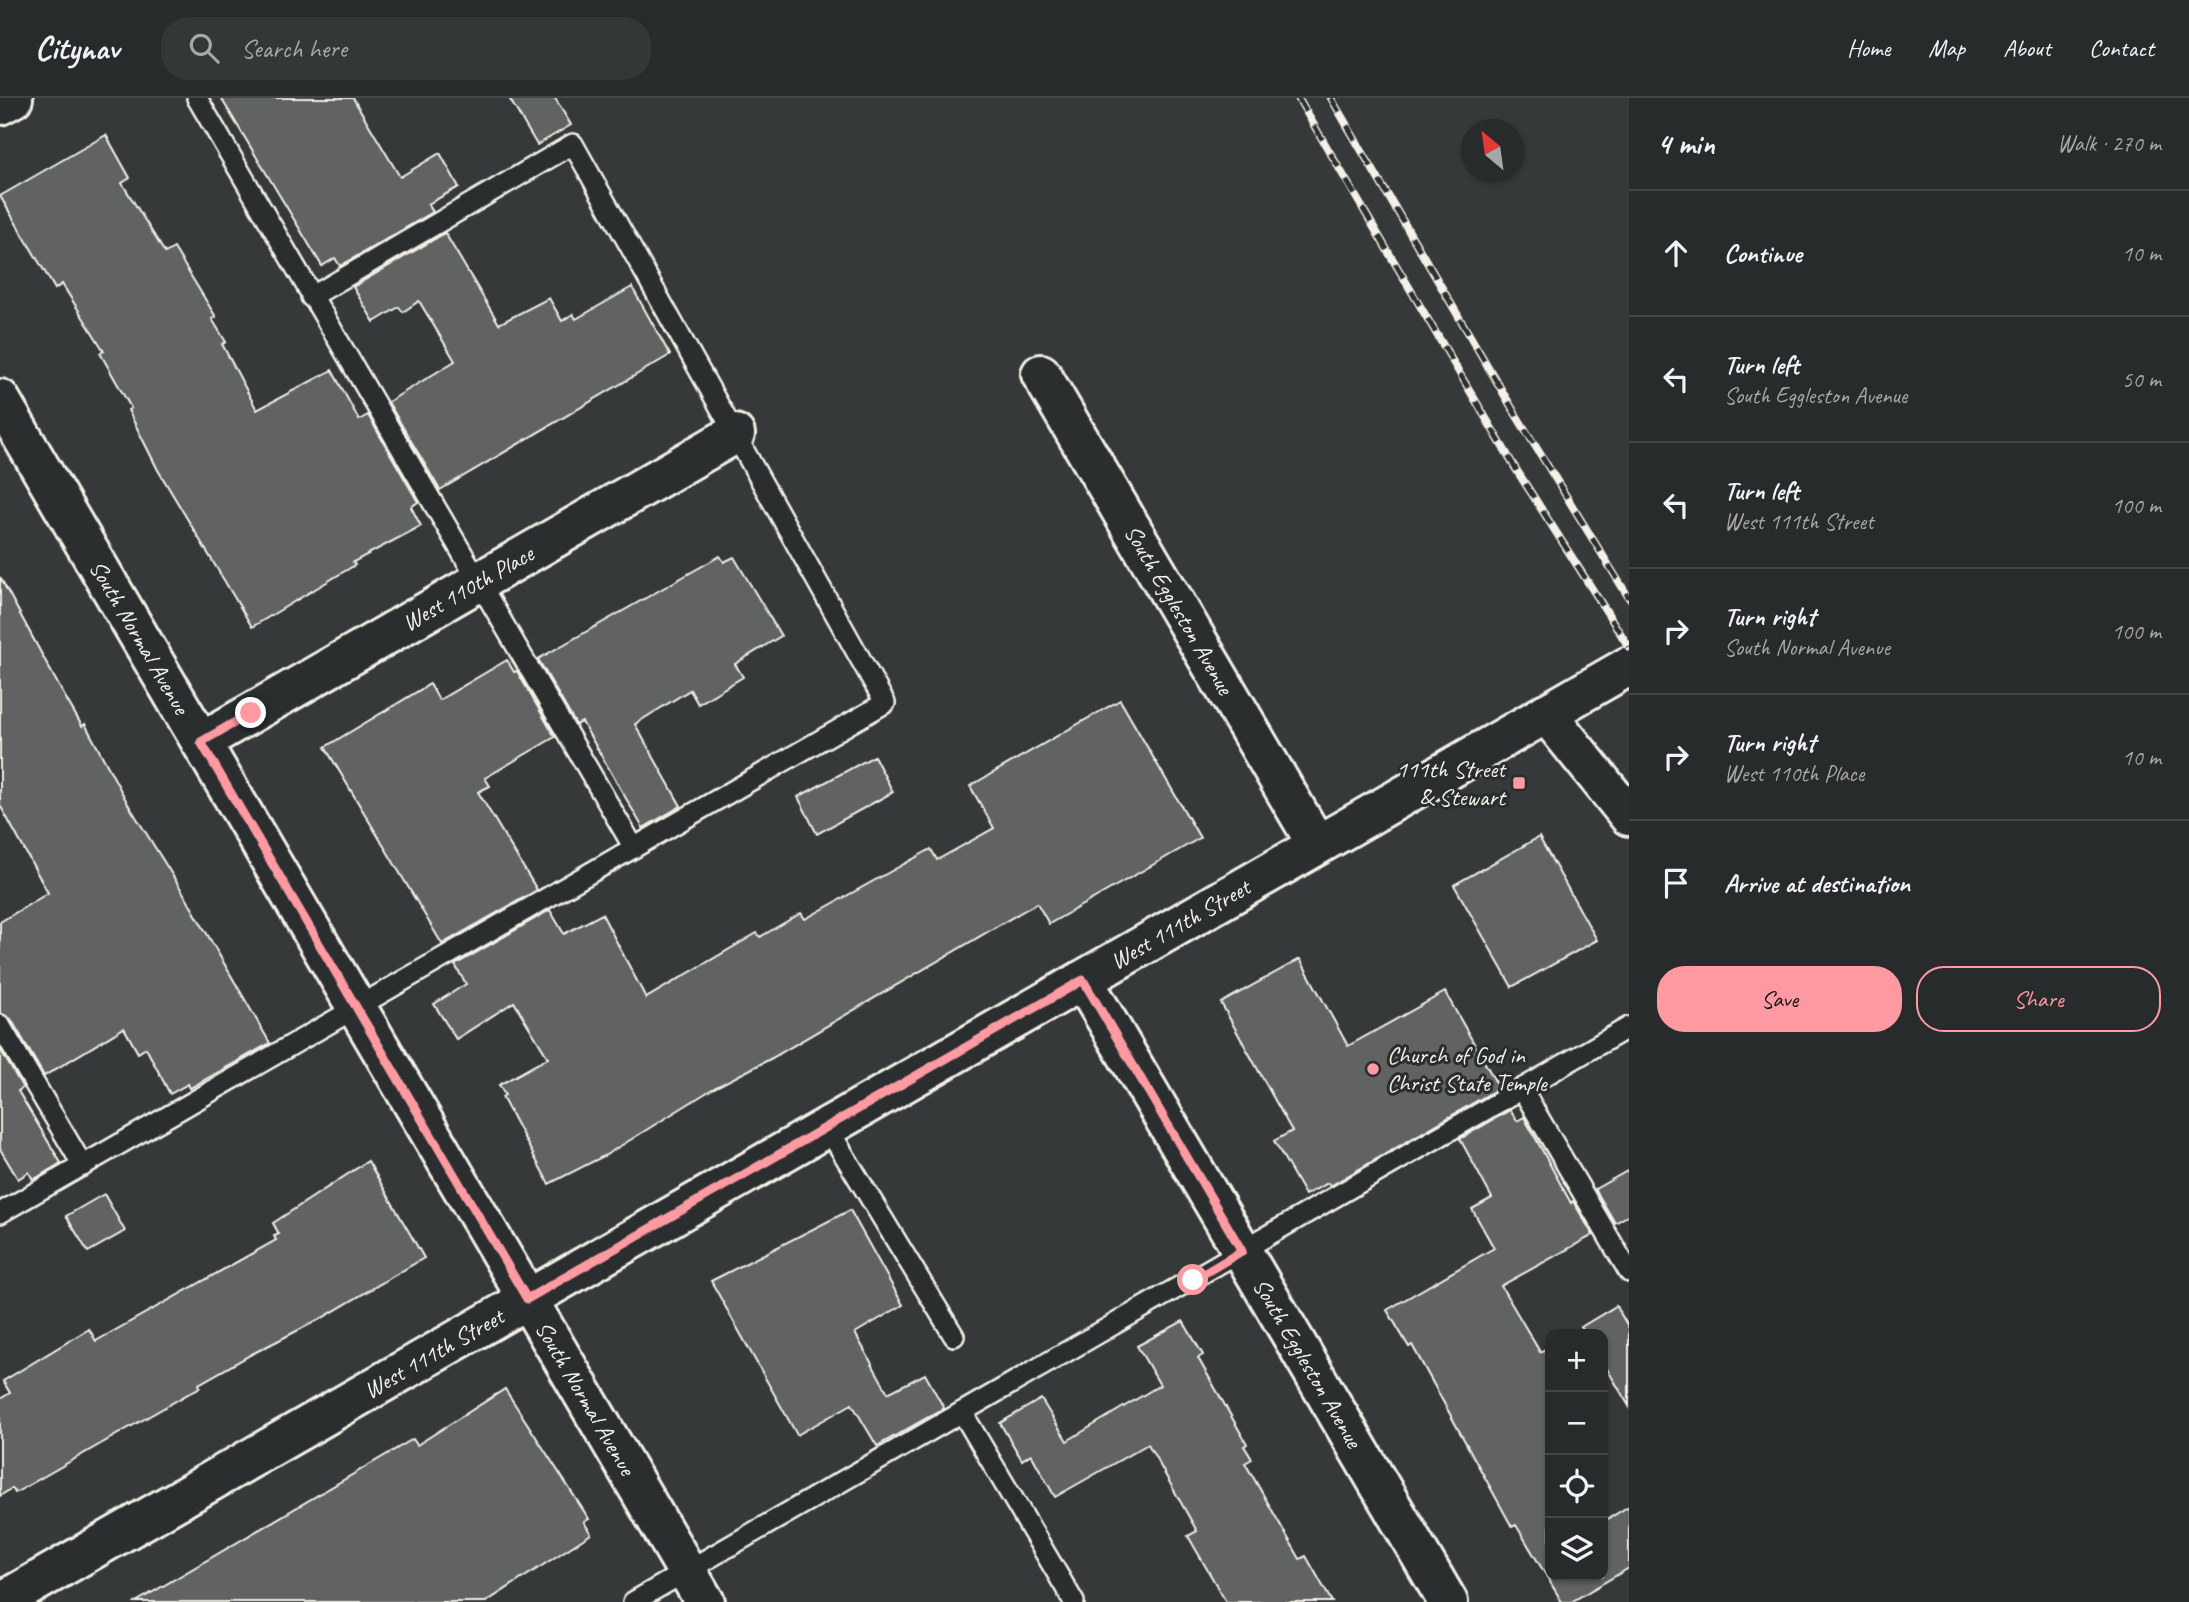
<!DOCTYPE html>
<meta charset="utf-8">
<style>
body{margin:0;font-family:Caveat,sans-serif;background:#343737;color:#f1f3f6}
.controls{position:absolute;right:21px;bottom:21px;display:grid;overflow:hidden;border-radius:14px;box-shadow:0 2px 5px #0004}
.controls button{width:63px;height:63px;display:grid;place-items:center;padding:0;border:0;border-bottom:2px solid #444747;background:#282b2b;color:#f1f3f6;font:35px sans-serif}
.compass{position:absolute;left:1461px;top:21px;width:63px;height:63px;border-radius:50%;background:#282b2b;box-shadow:0 2px 5px #0004;rotate:331deg}
.stop{position:absolute;width:21px;height:21px;margin:-16px;border:5px solid #ff9aa2;border-radius:50%;background:#fff}
.stop.end{background:#ff9aa2;border-color:#fff;box-shadow:0 2px 7px #0008}
.list{margin:0;padding:0;list-style:none}
h2{display:flex;justify-content:space-between;align-items:center;height:91px;margin:0;padding:0 28px;font-size:30px}
h2 small{font-size:23px;font-weight:400;color:#a5a7a9}
.list li{display:grid;grid-template-columns:46px 1fr auto;gap:21px;align-items:center;box-sizing:border-box;height:126px;padding:0 28px;border-top:2px solid #444747}
.list b{display:block;font-size:26px;white-space:nowrap}
.list p{margin:0;font-size:23px;white-space:nowrap;color:#a5a7a9}
.list em{font-size:23px;font-style:normal;color:#a5a7a9}
.actions{display:flex;gap:14px;padding:21px 28px}
.actions a{flex:1;padding:16px 0;border:2px solid #ff9aa2;border-radius:28px;text-align:center;font-size:24px;color:#ff9aa2}
.actions .main{background:#ff9aa2;color:#111}
.icon{flex:none;width:38px;height:38px;fill:none;stroke:currentColor;stroke-width:2;stroke-linecap:round;stroke-linejoin:round}
.map{position:relative;flex:none;width:1629px;height:1504px;overflow:hidden}
header{display:flex;align-items:center;gap:42px;box-sizing:border-box;height:98px;padding:0 35px;background:#282b2b;border-bottom:2px solid #444747}
header strong{font-size:33px}
nav{display:flex;gap:38px;margin-inline-start:auto;font-size:24px}
.search{width:490px;height:63px;background:#343737;display:flex;align-items:center;gap:18px;box-sizing:border-box;padding:0 24px;border-radius:28px;color:#a5a7a9;font-size:26px}
main{display:flex}
aside{flex:1;background:#282b2b}
.map>svg:first-child{display:block}
</style>
<header>
<strong>Citynav</strong>
<div class="search"><svg class="icon" aria-label="search" viewBox="0 0 24 24"><circle cx="10" cy="10" r="6"/><path d="M15 15l6 6"/></svg>Search here</div>
<nav><a>Home</a><a>Map</a><a>About</a><a>Contact</a></nav>
</header>
<main>
<div class="map">
<svg width="1629" height="1504" viewBox="0 0 1629 1504">
<rect width="100%" height="100%" fill="#363939"/>
<filter id="ink" filterUnits="userSpaceOnUse"><feTurbulence type="fractalNoise" baseFrequency=".0143" numOctaves="2"/><feDisplacementMap in="SourceGraphic" scale="14" xChannelSelector="R" yChannelSelector="G"/><feConvolveMatrix kernelMatrix="1 2 1 2 8 2 1 2 1" color-interpolation-filters="sRGB"/></filter>
<g filter="url(#ink)">
<g fill="#616362" stroke="#f4f1e8" stroke-width="2">
<path d="M221,0H353L400,79L440,55L459,89L428,106L433,114L340,168L335,160L322,168Z"/>
<path d="M509,0H555L571,27L537,47Z"/>
<path d="M106,37L130,80L122,85L165,155L174,150L216,219L212,221L226,244L222,246L257,312L332,272L359,322L368,317L418,404L411,409L421,428L353,464L355,467L252,529L158,372L128,312L131,310L100,255L104,253L62,186L55,191L0,98Z"/>
<path d="M445,135L499,226L549,200L562,223L573,216L576,221L632,189L670,257L440,392L388,304L455,263L419,203L403,214L399,209L374,224L353,189Z"/>
<path d="M720,458L724,464L734,459L781,538L735,566L743,579L698,606L690,592L635,626L681,708L643,730L582,624L576,627L538,561Z"/>
<path d="M0,479L60,590L82,628L85,626L128,706L184,796L270,945L190,990L188,986L170,996L146,950L138,955L124,930L44,978L11,921L0,915V824L48,795L0,707Z"/>
<path d="M507,562L514,574L517,573L555,639L485,680L490,688L478,694L537,792L442,846L325,649L430,586L439,602Z"/>
<path d="M1120,602L1200,740L1049,826L1037,805L772,960L714,990L606,1057L549,1086L502,999L505,997L499,987L548,960L514,904L456,941L434,906L466,886L455,867L550,812L564,836L602,816L646,900L757,835L760,839L801,815L805,821L931,751L937,762L994,730L970,688Z"/>
<path d="M874,658L893,694L817,736L798,699Z"/>
<path d="M1539,739L1597,842L1512,889L1454,787Z"/>
<path d="M1300,861L1348,948L1445,894L1499,990L1330,1088L1328,1085L1305,1097L1274,1043L1292,1033L1221,905Z"/>
<path d="M0,951L23,990L18,993L61,1065L33,1082L29,1074L18,1081L0,1051Z"/>
<path d="M1510,1012L1517,1023L1524,1019L1571,1105L1573,1103L1593,1137L1501,1188L1540,1254L1550,1248V1478H1603V1424L1629,1408V1470L1571,1504H1562L1516,1427L1512,1429L1412,1247L1409,1249L1387,1212L1494,1150L1472,1111L1492,1100L1460,1041Z"/>
<path d="M368,1063L424,1160L322,1220L252,1256L199,1286L200,1289L15,1395L12,1390L0,1398V1301L10,1295L3,1283L89,1231L96,1243L276,1142L274,1138L279,1136L273,1125Z"/>
<path d="M1629,1072V1117L1615,1125L1595,1091Z"/>
<path d="M104,1096L125,1133L88,1154L66,1118Z"/>
<path d="M850,1112L903,1207L855,1235L888,1295L925,1276L944,1310L877,1348L852,1306L797,1337L711,1183Z"/>
<path d="M1616,1208L1629,1230V1308L1603,1264V1236H1586L1581,1229Z"/>
<path d="M1183,1223L1203,1257L1198,1260L1247,1346L1244,1348L1252,1361L1245,1365L1300,1461L1306,1458L1332,1504H1226L1188,1438L1197,1433L1148,1346L1055,1399L1031,1356L1022,1362L1000,1325L1041,1301L1067,1343L1160,1287L1137,1248Z"/>
<path d="M505,1291L589,1421L584,1424L591,1436L486,1504H136L413,1341L417,1347Z"/>
</g>
<g fill="none" stroke-linecap="round" stroke-linejoin="round">
<defs>
<g id="service">
<path d="M197,0L634,750"/>
<path d="M0,927L83,1068"/>
<path d="M1522,991L1629,1174"/>
<path d="M827,1029L954,1238"/>
<path d="M0,1115L885,605L573,46L311,199"/>
<path d="M962,1314L1074,1504"/>
<path d="M633,1504L1629,929"/>
</g>
<g id="minor">
<path d="M0,7L13,0"/>
<path id="s1" d="M1041,276L1317,747"/>
<path id="s2" d="M0,301L705,1504"/>
<path d="M1546,615L1629,718"/>
<path id="s3" d="M201,644L735,336"/>
<path id="s4" d="M1083,882L1448,1504"/>
</g>
<g id="secondary">
<path id="s5" d="M1,1504L1629,568"/>
</g>
</defs>
<use href="#service" stroke="#f4f1e8" stroke-width="24"/>
<use href="#minor" stroke="#f4f1e8" stroke-width="44"/>
<use href="#secondary" stroke="#f4f1e8" stroke-width="44"/>
<use href="#service" stroke="#2a2d2e" stroke-width="19"/>
<use href="#minor" stroke="#2a2d2e" stroke-width="38"/>
<use href="#secondary" stroke="#2a2d2e" stroke-width="38"/>
<defs>
<g id="rail">
<path d="M1298,0L1514,368L1629,549"/>
<path d="M1331,0L1515,315L1629,500"/>
</g>
</defs>
<use href="#rail" stroke="#f4f1e8" stroke-width="8"/>
<use href="#rail" stroke="#2a2d2e" stroke-width="5" stroke-dasharray="16" stroke-linecap="butt"/>
</g>
</g>
<g fill="none" stroke-linecap="round" stroke-linejoin="round" filter="url(#ink)">
<path stroke="#ff9aa2" stroke-width="9" d="M251,615L201,644L527,1201L1083,882L1242,1153L1193,1182"/>
</g>
<g fill="#ff9aa2" stroke="#2a2d2e" stroke-width="2.5">
<rect x="1512" y="678" width="14" height="14" rx="3.5"/>
<circle cx="1373" cy="971" r="7"/>
</g>
<g text-anchor="middle" stroke-width="6" stroke-linejoin="round" paint-order="stroke">
<g font-size="24" fill="#f4f1e8" stroke="#2a2d2e">
<text dy="8" stroke="none"><textPath href="#s3" startOffset="308">West 110th Place</textPath></text>
<text dy="8" stroke="none"><textPath href="#s1" startOffset="273">South Eggleston Avenue</textPath></text>
<text dy="8" stroke="none"><textPath href="#s2" startOffset="276">South Normal Avenue</textPath></text>
<text dy="8" stroke="none"><textPath href="#s5" startOffset="1360">West 111th Street</textPath></text>
<text dy="8" stroke="none"><textPath href="#s5" startOffset="499">West 111th Street</textPath></text>
<text dy="8" stroke="none"><textPath href="#s4" startOffset="444">South Eggleston Avenue</textPath></text>
<text dy="8" stroke="none"><textPath href="#s2" startOffset="1158">South Normal Avenue</textPath></text>
</g>
<g font-size="24" fill="#f4f1e8" stroke="#2a2d2e" text-anchor="end">
<text x="1505" y="679">111th Street<tspan x="1505" dy="28">&amp; Stewart</tspan></text>
<text x="1387" y="965" text-anchor="start">Church of God in<tspan x="1387" dy="28">Christ State Temple</tspan></text>
</g>
</g>
</svg>
<div class="controls">
<button>+</button>
<button>−</button>
<button><svg class="icon" aria-label="locate" viewBox="0 0 24 24"><circle cx="12" cy="12" r="6"/><path d="M12 2v4M12 18v4M2 12h4M18 12h4"/></svg></button>
<button><svg class="icon" aria-label="layers" viewBox="0 0 24 24"><path d="M12 4l9 5-9 5-9-5zM3 14l9 5 9-5"/></svg></button>
</div>
<svg class="compass" viewBox="-18 -18 36 36"><path d="M0-13l5 13h-10z" fill="#e53935"/><path d="M0 13l5-13h-10z" fill="#a5a7a9"/></svg>
<div class="stop" style="left:1193px;top:1182px"></div>
<div class="stop end" style="left:251px;top:615px"></div>
</div>
<aside>
<h2>4 min<small>Walk · 270 m</small></h2>
<ul class="list">
<li><svg class="icon" aria-label="ahead" viewBox="0 0 24 24"><path d="M12 20V5M6 11l6-6 6 6"/></svg><div><b>Continue</b></div><em>10 m</em></li>
<li><svg class="icon" aria-label="left" viewBox="0 0 24 24"><path d="M17 20v-9H6M10 6l-5 5 5 5"/></svg><div><b>Turn left</b><p>South Eggleston Avenue</p></div><em>50 m</em></li>
<li><svg class="icon" aria-label="left" viewBox="0 0 24 24"><path d="M17 20v-9H6M10 6l-5 5 5 5"/></svg><div><b>Turn left</b><p>West 111th Street</p></div><em>100 m</em></li>
<li><svg class="icon" aria-label="right" viewBox="0 0 24 24"><path d="M7 20v-9h11M14 6l5 5-5 5"/></svg><div><b>Turn right</b><p>South Normal Avenue</p></div><em>100 m</em></li>
<li><svg class="icon" aria-label="right" viewBox="0 0 24 24"><path d="M7 20v-9h11M14 6l5 5-5 5"/></svg><div><b>Turn right</b><p>West 110th Place</p></div><em>10 m</em></li>
<li><svg class="icon" aria-label="arrive" viewBox="0 0 24 24"><path d="M6 21V4h12l-3 4 3 4H6"/></svg><div><b>Arrive at destination</b></div></li>
</ul>
<div class="actions"><a class="main">Save</a><a>Share</a></div>
</aside>
</main>
